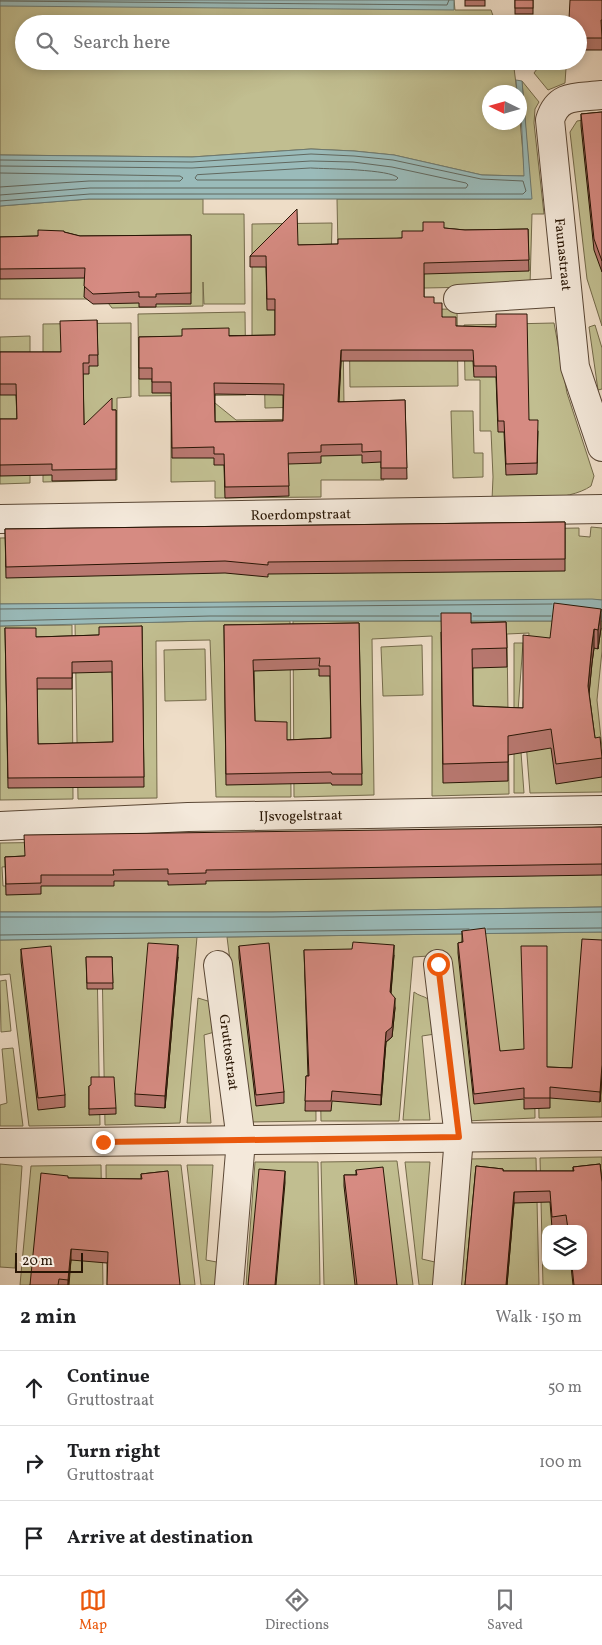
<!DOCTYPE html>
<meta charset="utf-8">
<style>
body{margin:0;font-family:Vollkorn,serif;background:#f6f6f6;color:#202124}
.controls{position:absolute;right:15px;bottom:15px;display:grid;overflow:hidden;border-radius:10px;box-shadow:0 2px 8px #0003}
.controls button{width:45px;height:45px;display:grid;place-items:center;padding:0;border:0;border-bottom:1px solid #e0e0e0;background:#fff;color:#202124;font:25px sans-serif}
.compass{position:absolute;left:482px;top:85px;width:45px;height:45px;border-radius:50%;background:#fff;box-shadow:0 2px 8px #0003;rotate:275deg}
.scale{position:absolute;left:15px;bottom:12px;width:68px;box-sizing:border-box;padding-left:5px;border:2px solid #281504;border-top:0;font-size:14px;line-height:18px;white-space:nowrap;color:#281504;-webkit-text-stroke:4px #f4e9db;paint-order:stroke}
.stop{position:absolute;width:15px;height:15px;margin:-11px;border:4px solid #ea580c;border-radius:50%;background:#fff}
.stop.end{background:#ea580c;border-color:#fff;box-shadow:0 1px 5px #0008}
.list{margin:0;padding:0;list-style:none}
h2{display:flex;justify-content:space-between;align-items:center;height:65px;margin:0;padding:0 20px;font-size:21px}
h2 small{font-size:16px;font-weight:400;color:#757577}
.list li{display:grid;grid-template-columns:32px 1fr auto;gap:15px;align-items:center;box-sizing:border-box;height:75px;padding:0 20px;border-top:1px solid #e0e0e0}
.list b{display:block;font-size:19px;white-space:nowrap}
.list p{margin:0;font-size:16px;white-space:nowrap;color:#757577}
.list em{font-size:16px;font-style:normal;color:#757577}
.icon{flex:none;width:28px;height:28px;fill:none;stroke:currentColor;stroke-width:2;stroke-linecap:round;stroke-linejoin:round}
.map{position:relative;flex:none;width:602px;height:1285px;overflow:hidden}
.search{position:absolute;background:#fff;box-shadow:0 2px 8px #0003;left:15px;right:15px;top:15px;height:55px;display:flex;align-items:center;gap:12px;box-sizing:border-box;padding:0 18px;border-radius:28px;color:#757577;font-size:19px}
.sheet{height:290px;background:#fff}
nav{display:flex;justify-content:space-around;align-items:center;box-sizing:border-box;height:70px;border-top:1px solid #e0e0e0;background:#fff;font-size:14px;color:#757577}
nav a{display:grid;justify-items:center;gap:2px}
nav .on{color:#ea580c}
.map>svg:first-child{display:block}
</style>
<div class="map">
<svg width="602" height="1285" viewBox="0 0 602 1285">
<rect width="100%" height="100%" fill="#eeddc7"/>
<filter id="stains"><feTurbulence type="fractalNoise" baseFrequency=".004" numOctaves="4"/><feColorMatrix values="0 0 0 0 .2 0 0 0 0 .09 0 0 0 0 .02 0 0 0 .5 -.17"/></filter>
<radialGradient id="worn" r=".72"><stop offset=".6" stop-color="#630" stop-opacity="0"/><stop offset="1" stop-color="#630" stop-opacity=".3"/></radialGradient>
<g fill="#c1be90" stroke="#746a4a" fill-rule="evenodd">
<path d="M0,0H454L455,10H491L496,24H24V61H509L511,68H514L517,92H490V122H520V120L525,176L482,175L394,155L354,151L311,149L192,157L0,155Z"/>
<path d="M566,68L565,83L548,90L534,73L537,69Z"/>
<path d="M522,81L539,102L535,109L534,123L544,214H532L530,286L424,288L414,299L339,301L337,199H531Z"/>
<path d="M602,117V326L587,279L570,132L577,121Z"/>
<path d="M89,199H203V214H244L245,304H204L203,282V306L112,308L105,299H0V206Z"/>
<path d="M332,223L330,317L343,330L344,406L265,408L264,353H252V224Z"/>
<path d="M457,309L458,386L350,387L349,310Z"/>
<path d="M245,312L246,395L139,396L138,314Z"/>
<path d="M131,323V397L117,398V480L43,482V324Z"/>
<path d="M554,323L567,393L594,476L591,486C568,502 519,499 492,500L493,477L491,431H480V380H465L464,325Z"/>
<path d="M595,325L602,348V389L598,390L589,327Z"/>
<path d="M30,336V483L0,484V337Z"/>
<path d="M171,402L215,403L236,420L320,419L383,411L384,480H321V497L215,498V481L171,482Z"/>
<path d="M451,411H473L474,453H483V477L453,478Z"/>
<path d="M591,527L602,528V600L0,604V538L579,528V536L590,537Z"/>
<path d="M210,621H290L291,797H216L210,640L156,641L157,798L78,799L75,624Z"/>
<path d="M293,621H602V651L597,700L602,748V792L530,793L523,704L529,633L507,634L509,794L432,796V636L372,639L374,795L294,797Z"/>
<path d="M72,625L73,799L0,800V626Z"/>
<path d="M514,643H523L518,711L524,793H514Z"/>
<path d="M422,645L423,695L383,696L381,647Z"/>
<path d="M205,649L206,700L165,701L164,650Z"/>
<path d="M602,834V907L272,912H0V843ZM24,865V886H3L2,867Z"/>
<path d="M602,932V1117L539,1118L536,948H533L535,1118L465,1121L445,955L413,957L399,1121H321L318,952H315L316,1121L250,1122L227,937Z"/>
<path d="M197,937L180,1123L105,1125L102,962H97L100,1125L29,1126L10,974L0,975V940Z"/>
<path d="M6,980L11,1031L1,1032L0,981Z"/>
<path d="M414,992C419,996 424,996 428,999C436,1005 434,1025 435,1034L422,1036L430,1120H403Z"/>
<path d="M198,998L211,1002L218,1031L204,1035L211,1123H187Z"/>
<path d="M13,1048L23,1126H0V1105L7,1103L2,1049Z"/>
<path d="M602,1157V1285H543L540,1158ZM546,1229H583V1266H546Z"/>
<path d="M536,1158L539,1285H457L467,1159Z"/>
<path d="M397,1161L413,1285H324L321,1162Z"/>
<path d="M255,1162H318L320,1285H246Z"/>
<path d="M405,1162H430L422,1259L439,1263L437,1285H419Z"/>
<path d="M0,1164L22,1166L15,1268L0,1267Z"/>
<path d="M101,1165L103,1285H20L31,1166Z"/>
<path d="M106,1165H181L195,1285H107Z"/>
<path d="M187,1165H213L206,1260L222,1263L221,1285H201Z"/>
</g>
<g fill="#9abbba" stroke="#6c7971">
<path d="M0,0H454V10L0,6Z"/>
<path d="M516,80L522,81L532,199H89L0,206V155L192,157L311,149L354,151L394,155L482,175L524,176L520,92H517Z"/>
<path d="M592,599L602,600V621H210L0,626V604Z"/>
<path d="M602,907V932L0,940V912H272Z"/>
</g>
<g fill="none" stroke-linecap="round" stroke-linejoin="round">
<g stroke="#61685f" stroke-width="1">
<path d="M0,1L447,5L449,0"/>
<path d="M0,160L192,162L311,154L354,156L393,160L481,179L523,181L526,191L523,194H90L0,201"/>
<path d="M0,166L192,168L311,161L353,162L392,167L466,183L468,185L466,188H90L0,195"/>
<path d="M311,168C326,169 391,169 398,178L396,180H197L195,178L197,175Z"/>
<path d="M0,173L180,176L183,178L180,181H89L0,187"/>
<path d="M0,609L552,604"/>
<path d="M473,616H551"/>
<path d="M0,621L210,616H439"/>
<path d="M0,917H272L602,912"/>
<path d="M487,929L602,928"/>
<path d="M0,935L469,929"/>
</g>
<defs>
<g id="minor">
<path id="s1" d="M602,95C578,98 558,93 550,120L575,367L602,447"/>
<path d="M458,299L567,292"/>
<path id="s2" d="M0,519L602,509"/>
<path id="s3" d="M0,826L188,817L602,810"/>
<path d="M438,964L459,1137L447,1285"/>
<path id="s4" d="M218,965L241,1140L229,1285"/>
<path d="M0,1143L602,1136"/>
</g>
</defs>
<use href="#minor" stroke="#5a4735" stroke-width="30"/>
<use href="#minor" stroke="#f4e9db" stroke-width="28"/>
</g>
<g fill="#b87870" stroke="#281504" fill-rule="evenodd">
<rect x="465" y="0" width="20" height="6"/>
<rect x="515" y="0" width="18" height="14"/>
<path d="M602,0V50H578V24L569,19Z"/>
<path d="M602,112V272L594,250L581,126V114Z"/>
<path d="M444,228L465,230L528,229L529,271L424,274V297L434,303L442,317L456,326L496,327L529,420L538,431L537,474L506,475L504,432H498L496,377H474L473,361H341L339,402L405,400L407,479H381V462L362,463V455L321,456V463L288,464L289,496L225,498L224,465H214V458H172L171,393H152V379H139V337L275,335V310H267L266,267H250V256L298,245L338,244L402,238L423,231ZM215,394L283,395V421L215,422Z"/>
<path d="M64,232L80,236L191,235V304H156V307H139V303L93,304L84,297L85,278L0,279V237L38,236Z"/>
<path d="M97,320L98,366H89V374H83L84,425L112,410H116V480L52,481V475L0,476V419H17L16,395H0V352H61Z"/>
<path d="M565,522V571L268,574V577L225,573L6,578L5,529Z"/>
<path d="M506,622L507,667L473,668V706L523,708L550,638L601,628L598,649L594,648L592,663L589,693L595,738L602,752V777L556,784L551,748L508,755V781L443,783L441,632L471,623Z"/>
<path d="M359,623L362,785H332L331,783L226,785L224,625ZM319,669V676H330L331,738L287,740L255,721L254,671Z"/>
<path d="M142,626L144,787L8,788L5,628L36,637L99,635ZM112,672L113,742L38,744L37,689H72V673Z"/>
<path d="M602,827V875L206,881V884L168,885V881H114V886H41V894L6,895L5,857Z"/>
<path d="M462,931L500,1051L547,1067L572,1068L602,940V1075L600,1102L550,1098V1108L524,1109V1099L474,1104L458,953V943L462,942Z"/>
<path d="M239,946L284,1092V1103L256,1106L239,958Z"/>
<path d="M21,949L65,1095V1107L38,1110L21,961Z"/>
<path d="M304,950L394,955L391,993L395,1008L392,1037L386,1042L381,1105L332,1101L331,1111H305L306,1076H308Z"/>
<path d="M86,957H112L113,989H87Z"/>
<path d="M178,957L165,1108L135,1106V1094Z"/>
<path d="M89,1086L116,1108V1114L89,1115Z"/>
<path d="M600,1164L602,1182V1285H573L571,1266H583V1229H567L566,1226L552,1228L550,1202L514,1203L507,1285H465L476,1166L503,1169V1171H573V1167Z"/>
<path d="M356,1170L397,1285H355L344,1186V1175H356Z"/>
<path d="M168,1171L107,1263L71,1260L69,1285H30L68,1178L141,1179V1174Z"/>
</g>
<g fill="#96615b" stroke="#281504">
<path d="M341,350V361L338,413V402Z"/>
<path d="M601,609V628L598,649V630Z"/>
<path d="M594,629V648L592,663L588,705V686L592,644Z"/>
<path d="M178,945V957L165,1108V1096Z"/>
<path d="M394,945V955L390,1002V992Z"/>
<path d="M395,998V1008L392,1037L386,1042L381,1105V1095L386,1032Z"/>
<path d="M602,1065V1075L600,1102V1092Z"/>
<path d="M285,1171V1183L276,1285H275Z"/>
<path d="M514,1192V1203L507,1285H506Z"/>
<path d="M71,1249V1260L68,1285V1280Z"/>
</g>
<g fill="#d68b82" stroke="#281504" fill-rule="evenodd">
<rect x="515" y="0" width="18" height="8"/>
<path d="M570,0H602V20H601L602,38H578V24H547V19H569Z"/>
<path d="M602,112V261L594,239L581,114Z"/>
<path d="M297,209L298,245L338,244V239L402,238V231H423V222H444V228L465,230L528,229L529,260L424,263V297H434V303H442V317H456V326L496,327V314H527L529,420H538L537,463L506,464L504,421H498L496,366H474L473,350H341L338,402L405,400L407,468H381V451L362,452V444L321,445V452L288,453L289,486L225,487L224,454H214V447L172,448L171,382H152V368H139V337L182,336V329L229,328V336L275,335V299H267L266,256H250ZM214,383L284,384L283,421L215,422Z"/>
<path d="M38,230L64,231V232L80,236L191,235V293L156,294V297H139V292L93,294L84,286L85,268L0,269V237L38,236Z"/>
<path d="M97,320L98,355H89V363H83L84,425L112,398V410H116V469L52,470V464L0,465V419H17L16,384H0V352H61L60,321Z"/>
<path d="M565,522V559L268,562V565L225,561L6,567L5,529Z"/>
<path d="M554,603L601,609L598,630L594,629L592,644L588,686L595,738L600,737L602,758L556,764L551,729L508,736V762L443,764L441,613H471V623L506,622L507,648L472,649L473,706L523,708V635L550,638Z"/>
<path d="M359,623L362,774H332L331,772L226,774L224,625ZM320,658L319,666H330L331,738L287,740V722L255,721L253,660Z"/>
<path d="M142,626L144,777L8,778L5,628H36V637L99,635V627ZM112,661L113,742L38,744L37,678H72V662Z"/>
<path d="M602,827V864L206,870V873L168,874V869L113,870L114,875H41V883L6,884L5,857L25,856L24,835Z"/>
<path d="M485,928L500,1051L524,1049L521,946H547V1067L572,1068L582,939L602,940V1065L600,1092L550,1087V1098H524V1088L474,1094L458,943L463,942L462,931Z"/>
<path d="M353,942L394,945L390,992L395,998L392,1027L386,1032L381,1095L332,1091L331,1101H305L306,1076H309L304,950L352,949Z"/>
<path d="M148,943L178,945L165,1096L135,1094Z"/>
<path d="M269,943L284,1092L256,1095L239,946Z"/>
<path d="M51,946L65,1095L38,1098L21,949Z"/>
<path d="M86,957H112L113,983H87Z"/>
<path d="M91,1077H114L116,1108L89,1109V1086L91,1085Z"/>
<path d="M600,1164L602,1182V1285H574L572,1266H583V1229H568L566,1215L552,1217L550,1191L514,1192L506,1285H465L476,1166L503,1169V1171H574L573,1167Z"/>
<path d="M383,1167L397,1285H357L344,1175H357L356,1170Z"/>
<path d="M259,1169L285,1171L275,1285H248Z"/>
<path d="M168,1171L180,1285H107L108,1252L71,1249L68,1280L59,1279L58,1285H30L41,1173L68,1176V1178L142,1179L141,1174Z"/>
</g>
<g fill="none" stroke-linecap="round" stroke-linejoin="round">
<path stroke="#ea580c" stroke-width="6" d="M103,1142L459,1137L438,964"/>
</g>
<g text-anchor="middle" stroke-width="4" stroke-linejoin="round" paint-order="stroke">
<g font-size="14" fill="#281504" stroke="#f4e9db">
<text dy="5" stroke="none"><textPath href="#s1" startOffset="198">Faunastraat</textPath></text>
<text dy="5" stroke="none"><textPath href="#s2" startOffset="301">Roerdompstraat</textPath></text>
<text dy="5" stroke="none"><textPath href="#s3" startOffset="301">IJsvogelstraat</textPath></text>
<text dy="5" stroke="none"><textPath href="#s4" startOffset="88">Gruttostraat</textPath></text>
</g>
</g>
<rect width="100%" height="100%" filter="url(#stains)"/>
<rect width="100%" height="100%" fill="url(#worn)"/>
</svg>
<div class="controls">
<button><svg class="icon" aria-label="layers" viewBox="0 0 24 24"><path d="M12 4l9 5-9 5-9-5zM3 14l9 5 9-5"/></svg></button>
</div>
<svg class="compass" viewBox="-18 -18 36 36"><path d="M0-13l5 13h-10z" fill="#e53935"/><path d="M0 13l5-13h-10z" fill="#757577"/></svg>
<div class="scale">20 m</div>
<div class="stop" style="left:438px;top:964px"></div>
<div class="stop end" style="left:103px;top:1142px"></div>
<div class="search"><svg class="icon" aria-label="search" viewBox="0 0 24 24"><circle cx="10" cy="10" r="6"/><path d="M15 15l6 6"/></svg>Search here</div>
</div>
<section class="sheet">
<h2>2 min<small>Walk · 150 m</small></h2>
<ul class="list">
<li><svg class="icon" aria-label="ahead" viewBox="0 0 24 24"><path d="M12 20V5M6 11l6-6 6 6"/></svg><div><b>Continue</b><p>Gruttostraat</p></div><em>50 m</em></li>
<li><svg class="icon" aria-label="right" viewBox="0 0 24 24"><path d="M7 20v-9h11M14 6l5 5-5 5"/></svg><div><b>Turn right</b><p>Gruttostraat</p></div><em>100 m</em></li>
<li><svg class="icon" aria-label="arrive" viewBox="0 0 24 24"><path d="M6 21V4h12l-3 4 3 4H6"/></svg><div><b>Arrive at destination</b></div></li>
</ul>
</section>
<nav>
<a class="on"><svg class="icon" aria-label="map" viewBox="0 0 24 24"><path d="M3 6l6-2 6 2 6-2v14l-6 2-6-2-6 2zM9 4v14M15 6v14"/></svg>Map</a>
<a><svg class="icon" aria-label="directions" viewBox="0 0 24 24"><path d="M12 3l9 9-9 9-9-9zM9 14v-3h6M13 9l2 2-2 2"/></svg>Directions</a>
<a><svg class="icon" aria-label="saved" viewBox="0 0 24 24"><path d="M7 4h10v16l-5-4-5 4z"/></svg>Saved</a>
</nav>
